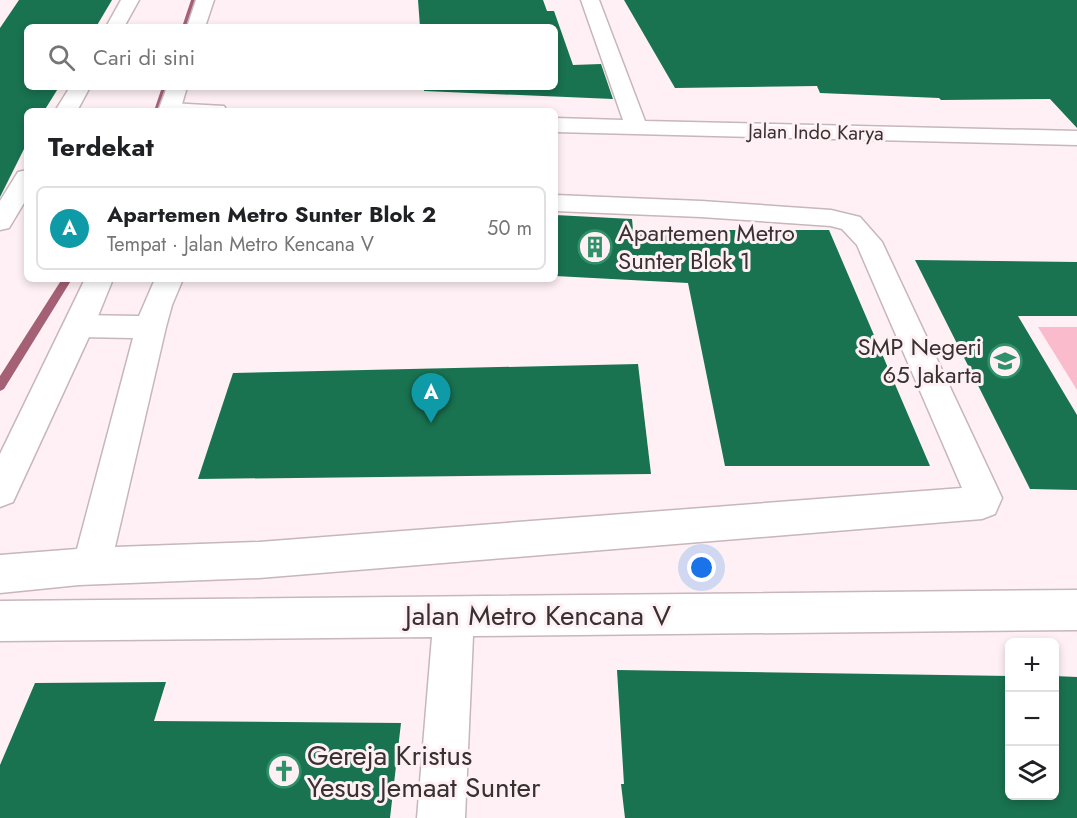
<!DOCTYPE html>
<html lang="id">
<meta charset="utf-8">
<style>
body{margin:0;font-family:Jost,sans-serif;background:#f2f2f2;color:#202124}
.controls{position:absolute;right:18px;bottom:18px;display:grid;overflow:hidden;border-radius:9px;box-shadow:0 3px 9px #0003}
.controls button{width:54px;height:54px;display:grid;place-items:center;padding:0;border:0;border-bottom:2px solid #e0e0e0;background:#fff;color:#202124;font:30px sans-serif}
.you{position:absolute;left:702px;top:568px;width:21px;height:21px;margin:-15px;border:4px solid #fff;border-radius:50%;background:#1a73e8;box-shadow:0 0 0 9px #1a73e833}
.badge{display:grid;place-items:center;width:39px;height:39px;border-radius:50%;background:#309069;color:#fff;font-size:20px;font-weight:700}
.pin{position:absolute;translate:-50% -50px;filter:drop-shadow(0 2px 3px #0008)}
.pin::after{content:'';position:absolute;top:32px;width:21px;height:18px;background:inherit;clip-path:polygon(0 0,100% 0,50% 100%)}
.list{margin:0;padding:0;list-style:none}
h2{display:flex;justify-content:space-between;align-items:center;height:78px;margin:0;padding:0 24px;font-size:26px}
h2 small{font-size:20px;font-weight:400;color:#757577}
.list li{display:grid;grid-template-columns:39px 1fr auto;gap:18px;align-items:center;box-sizing:border-box;height:84px;margin:0 12px 12px;padding:0 12px;border:2px solid #e0e0e0;border-radius:9px}
.list b{display:block;font-size:22px;white-space:nowrap}
.list p{margin:0;font-size:20px;white-space:nowrap;color:#757577}
.list em{font-size:20px;font-style:normal;color:#757577}
.icon{flex:none;width:33px;height:33px;fill:none;stroke:currentColor;stroke-width:2;stroke-linecap:round;stroke-linejoin:round}
.map{position:relative;flex:none;width:1077px;height:818px;overflow:hidden}
.search{position:absolute;background:#fff;box-shadow:0 3px 9px #0003;left:24px;top:24px;width:534px;height:66px;display:flex;align-items:center;gap:15px;box-sizing:border-box;padding:0 21px;border-radius:9px;color:#757577;font-size:22px}
.panel{position:absolute;background:#fff;box-shadow:0 3px 9px #0003;left:24px;top:108px;width:534px;height:174px;border-radius:9px}
.map>svg:first-child{display:block}
</style>
<div class="map">
<svg width="1077" height="818" viewBox="0 0 1077 818">
<rect width="100%" height="100%" fill="#fef0f4"/>
<path fill="#fabbcc" d="M1038,327H1077V390Z"/>
<g fill="none" stroke-linecap="round" stroke-linejoin="round">
<g fill="#a46075" fill-rule="evenodd">
<path d="M191,0H197L188,27H182Z"/>
<path d="M162,87H170L162,111H154Z"/>
<path d="M62,279H72L4,389L0,391V376Z"/>
</g>
</g>
<g fill="#197250">
<path d="M19,0H112L96,27H27V87H59L44,111H27V143L0,197V28Z"/>
<path d="M418,0H543L547,11H554L573,65L601,64L613,99L424,91V87H555V27H420Z"/>
<path d="M624,0H1077V128L1050,99L941,100L939,98L820,93L817,86L675,88Z"/>
<path d="M555,215L632,219L633,230H829L930,466H725L688,283L555,276Z"/>
<path d="M915,260L1077,262V316H1018L1077,415V490L1030,489Z"/>
<path d="M638,364L651,474L198,479L233,373Z"/>
<path d="M617,670L1010,676V795H1054V676L1077,677V818H625L621,784H624Z"/>
<path d="M166,682L154,721L401,723L390,818H0V765L35,683Z"/>
</g>
<g fill="none" stroke-linecap="round" stroke-linejoin="round">
<defs>
<g id="street">
<path d="M121,0H139L124,27H106Z"/>
<path d="M581,0H599L645,121L1077,131V145L555,132V118L623,120Z"/>
<path d="M70,87H90L77,111H55Z"/>
<path d="M170,103L224,106L227,111H161L159,109L162,104Z"/>
<path d="M27,170V198L9,228L0,230V201L18,172Z"/>
<path d="M555,195L701,201L831,210L860,217L882,242L1002,498L995,514L982,519L259,578L79,585L0,593V555L77,549L133,338L79,337L68,334L64,326L68,318L79,315L139,316L155,279H183L172,305L166,327L115,547L259,542L962,488L857,245L842,229L831,226L701,217L555,211Z"/>
<path d="M1077,590V630L473,636L465,818H417L432,637L0,641V601Z"/>
</g>
<g id="secondary">
<path d="M196,0H214L205,27H187Z"/>
<path d="M167,87H187L180,111H158Z"/>
<path d="M85,279H113L94,326L13,502L0,507V454Z"/>
</g>
</defs>
<use href="#street" stroke="#c7b6ba" stroke-width="3"/>
<use href="#secondary" stroke="#c7b6ba" stroke-width="3"/>
<use href="#street" fill="#fff" fill-rule="evenodd"/>
<use href="#secondary" fill="#fff" fill-rule="evenodd"/>
</g>
<defs>
<symbol id="building-ring" viewBox="-11 -11 22 22"><circle r="9.5" fill="#fef0f4" stroke="#309069" stroke-width="1.5"/><path d="M-4-6H4V6H1V3H-1V6H-4ZM-2.5-4.3h1.7v1.8h-1.7ZM.8-4.3h1.7v1.8H.8ZM-2.5-1h1.7V.8h-1.7ZM.8-1h1.7V.8H.8Z" fill="#309069"/></symbol>
<symbol id="school-ring" viewBox="-11 -11 22 22"><circle r="9.5" fill="#fef0f4" stroke="#309069" stroke-width="1.5"/><path d="M0-5L7-2L0 1L-7-2ZM-4 1L0 2.5L4 1V4Q0 6-4 4Z" fill="#309069"/></symbol>
<symbol id="church-ring" viewBox="-11 -11 22 22"><circle r="9.5" fill="#fef0f4" stroke="#309069" stroke-width="1.5"/><path d="M-1.2-6h2.4v3.5h3.3v2.4h-3.3V6h-2.4V-.1h-3.3v-2.4h3.3Z" fill="#309069"/></symbol>
</defs>
<g fill-rule="evenodd">
<use href="#building-ring" x="576" y="228" width="38" height="38"/>
<use href="#school-ring" x="986" y="342" width="38" height="38"/>
<use href="#church-ring" x="265" y="752" width="38" height="38"/>
</g>
<g text-anchor="middle" stroke-width="6" stroke-linejoin="round" paint-order="stroke">
<g font-size="20" fill="#373132" stroke="#fef0f4">
<text transform="translate(816 132) rotate(1)" y="7">Jalan Indo Karya</text>
</g>
<g font-size="24" fill="#373132" stroke="#fef0f4" text-anchor="start">
<text x="618" y="241">Apartemen Metro<tspan x="618" dy="28">Sunter Blok 1</tspan></text>
<text x="982" y="355" text-anchor="end">SMP Negeri<tspan x="982" dy="28">65 Jakarta</tspan></text>
</g>
<g font-size="28" fill="#373132" stroke="#fef0f4">
<text x="538" y="625">Jalan Metro Kencana V</text>
</g>
<g font-size="28" fill="#373132" stroke="#fef0f4" text-anchor="start">
<text x="307" y="765">Gereja Kristus<tspan x="307" dy="32">Yesus Jemaat Sunter</tspan></text>
</g>
</g>
</svg>
<div class="controls">
<button>+</button>
<button>−</button>
<button><svg class="icon" aria-label="layers" viewBox="0 0 24 24"><path d="M12 4l9 5-9 5-9-5zM3 14l9 5 9-5"/></svg></button>
</div>
<div class="you"></div>
<div class="pin badge" style="left:431px;top:423px;background:#0f9aa8">A</div>
<div class="search"><svg class="icon" aria-label="search" viewBox="0 0 24 24"><circle cx="10" cy="10" r="6"/><path d="M15 15l6 6"/></svg>Cari di sini</div>
<section class="panel">
<h2>Terdekat<small></small></h2>
<ul class="list">
<li><span class="badge" style="background:#0f9aa8">A</span><div><b>Apartemen Metro Sunter Blok 2</b><p>Tempat · Jalan Metro Kencana V</p></div><em>50 m</em></li>
</ul>
</section>
</div>
